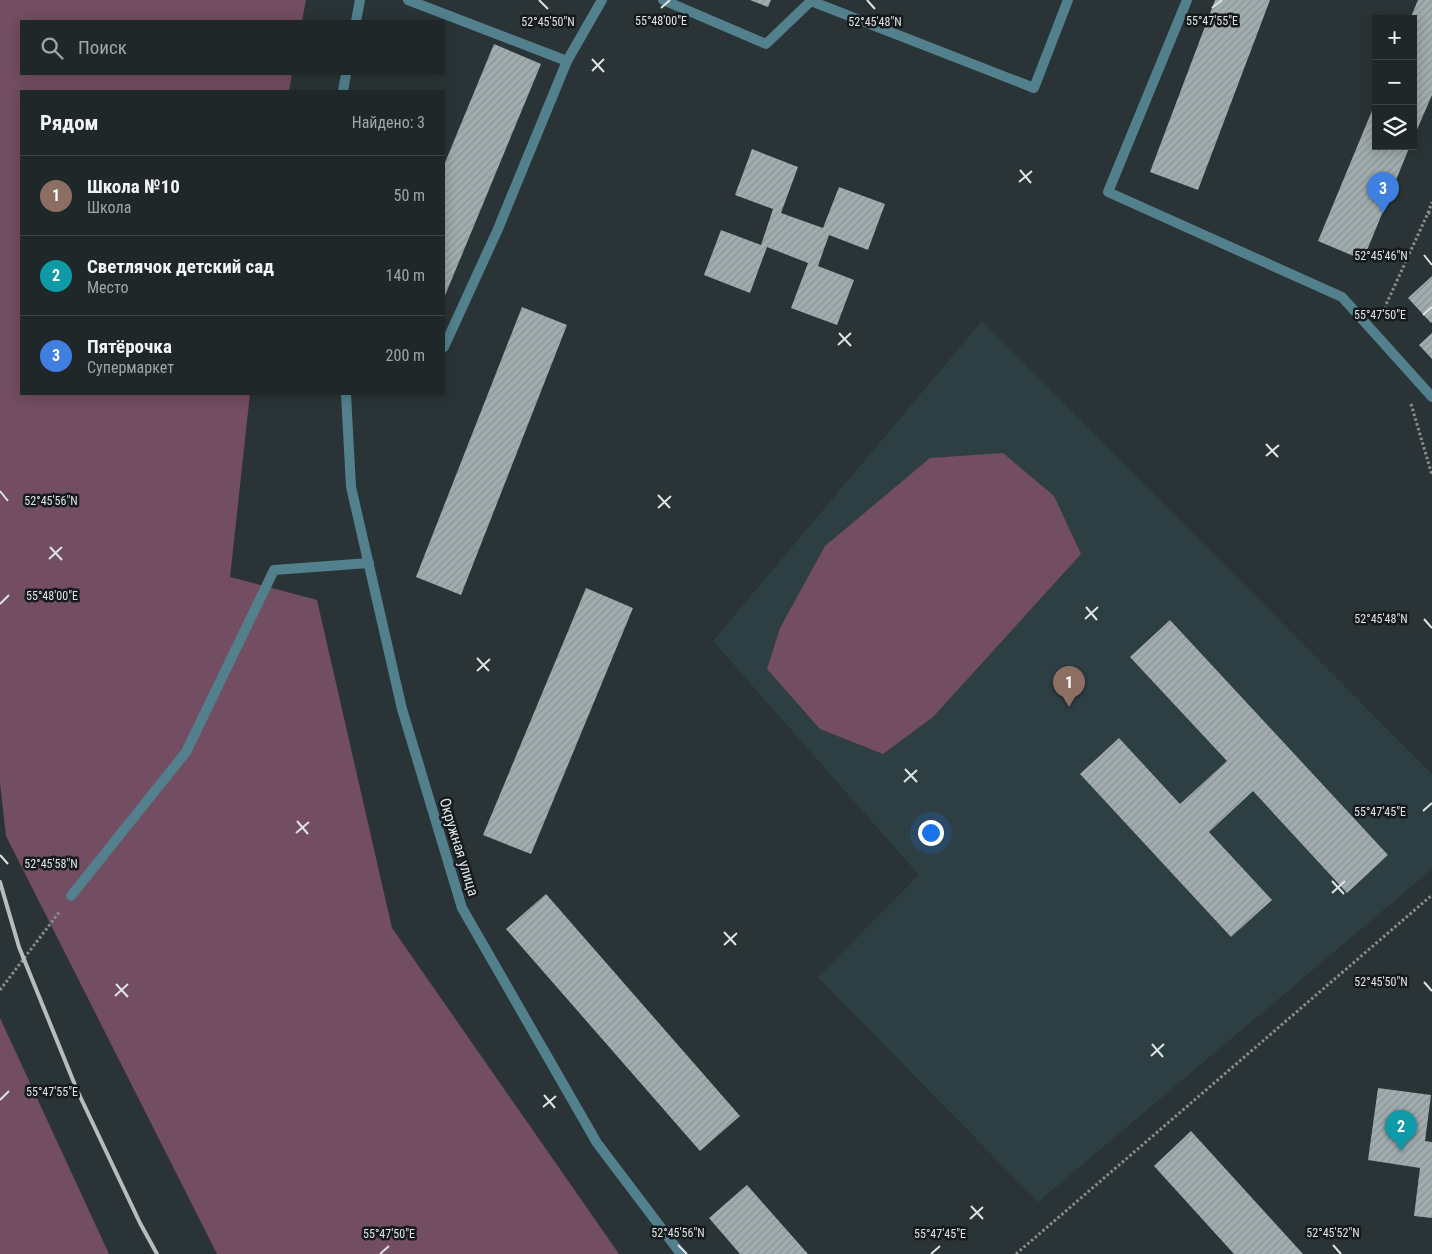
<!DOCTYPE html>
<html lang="ru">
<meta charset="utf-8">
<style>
body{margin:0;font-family:"Roboto Condensed",sans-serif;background:#282f30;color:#f1f3f6}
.controls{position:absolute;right:15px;top:15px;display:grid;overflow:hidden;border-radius:0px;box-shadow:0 2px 12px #0003}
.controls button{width:45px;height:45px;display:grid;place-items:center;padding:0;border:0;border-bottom:1px solid #3d4445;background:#202728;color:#f1f3f6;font:25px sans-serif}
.you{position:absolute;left:930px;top:832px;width:18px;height:18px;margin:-12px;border:4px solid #fff;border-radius:50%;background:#1a73e8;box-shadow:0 0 0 8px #1a73e833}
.badge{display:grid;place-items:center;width:32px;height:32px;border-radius:50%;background:#db2777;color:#fff;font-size:16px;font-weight:700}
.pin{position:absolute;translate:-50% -41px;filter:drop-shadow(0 1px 2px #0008)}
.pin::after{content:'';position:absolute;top:26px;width:18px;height:15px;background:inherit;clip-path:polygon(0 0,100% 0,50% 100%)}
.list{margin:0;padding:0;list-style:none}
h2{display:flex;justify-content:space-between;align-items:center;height:65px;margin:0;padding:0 20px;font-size:21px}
h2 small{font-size:16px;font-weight:400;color:#a2a5a8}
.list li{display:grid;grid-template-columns:32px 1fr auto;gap:15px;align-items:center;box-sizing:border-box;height:80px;padding:0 20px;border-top:1px solid #3d4445}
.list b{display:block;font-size:19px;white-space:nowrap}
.list p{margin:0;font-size:16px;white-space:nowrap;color:#a2a5a8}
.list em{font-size:16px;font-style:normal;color:#a2a5a8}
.icon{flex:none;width:28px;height:28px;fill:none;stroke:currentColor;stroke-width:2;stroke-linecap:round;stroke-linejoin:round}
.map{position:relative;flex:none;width:1432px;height:1254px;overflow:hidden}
.search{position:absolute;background:#202728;box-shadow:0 2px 12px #0003;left:20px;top:20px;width:425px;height:55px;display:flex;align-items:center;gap:12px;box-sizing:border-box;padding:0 18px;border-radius:0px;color:#a2a5a8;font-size:19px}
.panel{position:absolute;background:#202728;box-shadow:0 2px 12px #0003;left:20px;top:90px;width:425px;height:305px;border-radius:0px}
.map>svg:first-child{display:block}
</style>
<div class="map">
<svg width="1432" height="1254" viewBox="0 0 1432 1254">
<defs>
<pattern id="building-hatch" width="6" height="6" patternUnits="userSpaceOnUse" patternTransform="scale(1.25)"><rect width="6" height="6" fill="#a1acaf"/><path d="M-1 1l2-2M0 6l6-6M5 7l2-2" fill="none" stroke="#8a9294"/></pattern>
</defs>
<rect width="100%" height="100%" fill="#2a3436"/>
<path fill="#2e3f44" d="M982,321L1432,774V869L1038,1202L818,977L919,875L713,641Z"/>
<g fill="#734d61">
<path d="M0,0H306L302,21H21V74H292L289,91H21V394H250L230,577L317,600L392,928L619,1254H217L6,836L0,783Z"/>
<path d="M1003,453L1054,496L1081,554L933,717L883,754L820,729L767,669L780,628L825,546L930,458Z"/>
<path d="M0,1018L109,1254H0Z"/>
</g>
<g fill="url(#building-hatch)">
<path d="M750,0H771L768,7Z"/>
<path d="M1215,0H1270L1198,190L1150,172Z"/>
<path d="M1418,0H1432V95L1413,139V19H1410Z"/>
<path d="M494,44L541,64L444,298V165Z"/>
<path d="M1376,101V146H1410L1363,260L1318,241Z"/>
<path d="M752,149L798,167L781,213L823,228L839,187L885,204L868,250L829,235L818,266L854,280L837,325L791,308L808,263L767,247L750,293L704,275L721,230L761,245L773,209L735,195Z"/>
<path d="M1432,276V322L1431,323L1408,298Z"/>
<path d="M522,307L567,325L461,595L416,577Z"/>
<path d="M1432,333V359L1419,345Z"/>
<path d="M586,588L633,608L531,854L483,835Z"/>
<path d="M1170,620L1388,855L1347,893L1253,791L1209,832L1272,900L1231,937L1080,774L1119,738L1180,804L1227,761L1130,657Z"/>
<path d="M546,894L740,1116L700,1151L506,929Z"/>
<path d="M1378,1088L1431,1095L1425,1141L1432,1142V1218L1414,1216L1420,1168L1368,1160Z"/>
<path d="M1191,1131L1303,1254H1234L1154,1166Z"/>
<path d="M747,1185L808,1254H740L709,1218Z"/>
</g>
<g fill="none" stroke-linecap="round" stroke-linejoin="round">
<g stroke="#878f91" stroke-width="3" stroke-dasharray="2.5 2.5" stroke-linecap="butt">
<path d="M1428,213L1432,202"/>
<path d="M1387,318L1384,309L1428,213H1432"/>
<path d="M1411,404L1432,475"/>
<path d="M0,990L60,911"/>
<path d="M1016,1254L1432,895"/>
</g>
<g stroke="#52808d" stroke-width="10">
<path d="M408,0L567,61"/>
<path d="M663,0L766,44L811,1L1034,88L1068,0"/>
<path d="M1187,0L1108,192L1342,297L1432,397"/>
<path d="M444,347L498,229L567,61L602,0"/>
<path d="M71,896L186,752L274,570L369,563"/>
</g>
<g stroke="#52808d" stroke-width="10">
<path d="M356,21L360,0"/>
<path d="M343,91L346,74"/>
<path d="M346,394L351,487L402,709L462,908L597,1143L681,1254"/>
</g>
<path stroke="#b6bdbe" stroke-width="4" d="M0,882L19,947L77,1090L140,1223L157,1254"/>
</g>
<path fill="none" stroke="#dee4e5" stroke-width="2" d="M539,0L548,9M867,0L875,9M661,8L670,0M1212,8L1222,0M592,59L604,72M592,71L604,59M1020,170L1031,183M1019,182L1032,171M1424,255L1432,265M1423,315L1432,307M839,333L851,346M838,345L851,333M1266,444L1278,457M1266,456L1279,445M0,491L8,501M658,495L670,508M658,508L671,496M50,547L62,560M49,559L62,547M0,604L9,595M1086,607L1097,620M1085,619L1098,607M1424,619L1432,628M477,658L489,671M477,671L490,659M905,769L917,782M904,782L917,770M1423,811L1432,803M297,821L308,834M296,833L309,822M0,855L8,864M1332,881L1344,894M1332,893L1345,881M724,932L736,945M724,945L737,933M1424,982L1432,991M116,984L128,997M115,996L128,984M1152,1044L1163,1057M1151,1056L1164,1044M544,1095L555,1108M0,1100L9,1091M543,1107L556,1096M971,1206L983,1219M970,1219L983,1207M678,1245L687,1254M1333,1245L1341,1254M380,1254L389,1246M931,1254L940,1246"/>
<g text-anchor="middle" stroke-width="5" stroke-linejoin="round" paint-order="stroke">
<g font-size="15" fill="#dee4e5" stroke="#161a1c">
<text transform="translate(459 847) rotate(73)" y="5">Окружная улица</text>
</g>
</g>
<g font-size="12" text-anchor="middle" fill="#dee4e5" stroke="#161a1c" stroke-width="5" stroke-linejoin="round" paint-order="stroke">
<text x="1212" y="25">55°47'55"E</text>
<text x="661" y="25">55°48'00"E</text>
<text x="548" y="26">52°45'50"N</text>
<text x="875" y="26">52°45'48"N</text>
<text x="1381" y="260">52°45'46"N</text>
<text x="1380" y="319">55°47'50"E</text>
<text x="51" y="505">52°45'56"N</text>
<text x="52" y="600">55°48'00"E</text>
<text x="1381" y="623">52°45'48"N</text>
<text x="1380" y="816">55°47'45"E</text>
<text x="51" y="868">52°45'58"N</text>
<text x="1381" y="986">52°45'50"N</text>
<text x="52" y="1096">55°47'55"E</text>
<text x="678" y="1237">52°45'56"N</text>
<text x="1333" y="1237">52°45'52"N</text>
<text x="389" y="1238">55°47'50"E</text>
<text x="940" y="1238">55°47'45"E</text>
</g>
</svg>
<div class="controls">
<button>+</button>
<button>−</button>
<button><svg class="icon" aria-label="layers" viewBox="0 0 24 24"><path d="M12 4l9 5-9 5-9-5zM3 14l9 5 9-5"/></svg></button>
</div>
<div class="you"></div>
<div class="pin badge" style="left:1069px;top:707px;background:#8d6e63">1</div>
<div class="pin badge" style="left:1401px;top:1151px;background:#0f9aa8">2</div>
<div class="pin badge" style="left:1383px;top:213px;background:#3f7fe0">3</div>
<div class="search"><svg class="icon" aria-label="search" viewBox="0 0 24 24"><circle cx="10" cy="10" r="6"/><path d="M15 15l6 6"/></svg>Поиск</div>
<section class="panel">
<h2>Рядом<small>Найдено: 3</small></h2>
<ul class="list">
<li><span class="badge" style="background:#8d6e63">1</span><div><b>Школа №10</b><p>Школа</p></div><em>50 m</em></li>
<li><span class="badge" style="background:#0f9aa8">2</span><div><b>Светлячок детский сад</b><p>Место</p></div><em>140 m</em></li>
<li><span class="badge" style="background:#3f7fe0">3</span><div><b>Пятёрочка</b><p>Супермаркет</p></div><em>200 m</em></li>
</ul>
</section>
</div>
